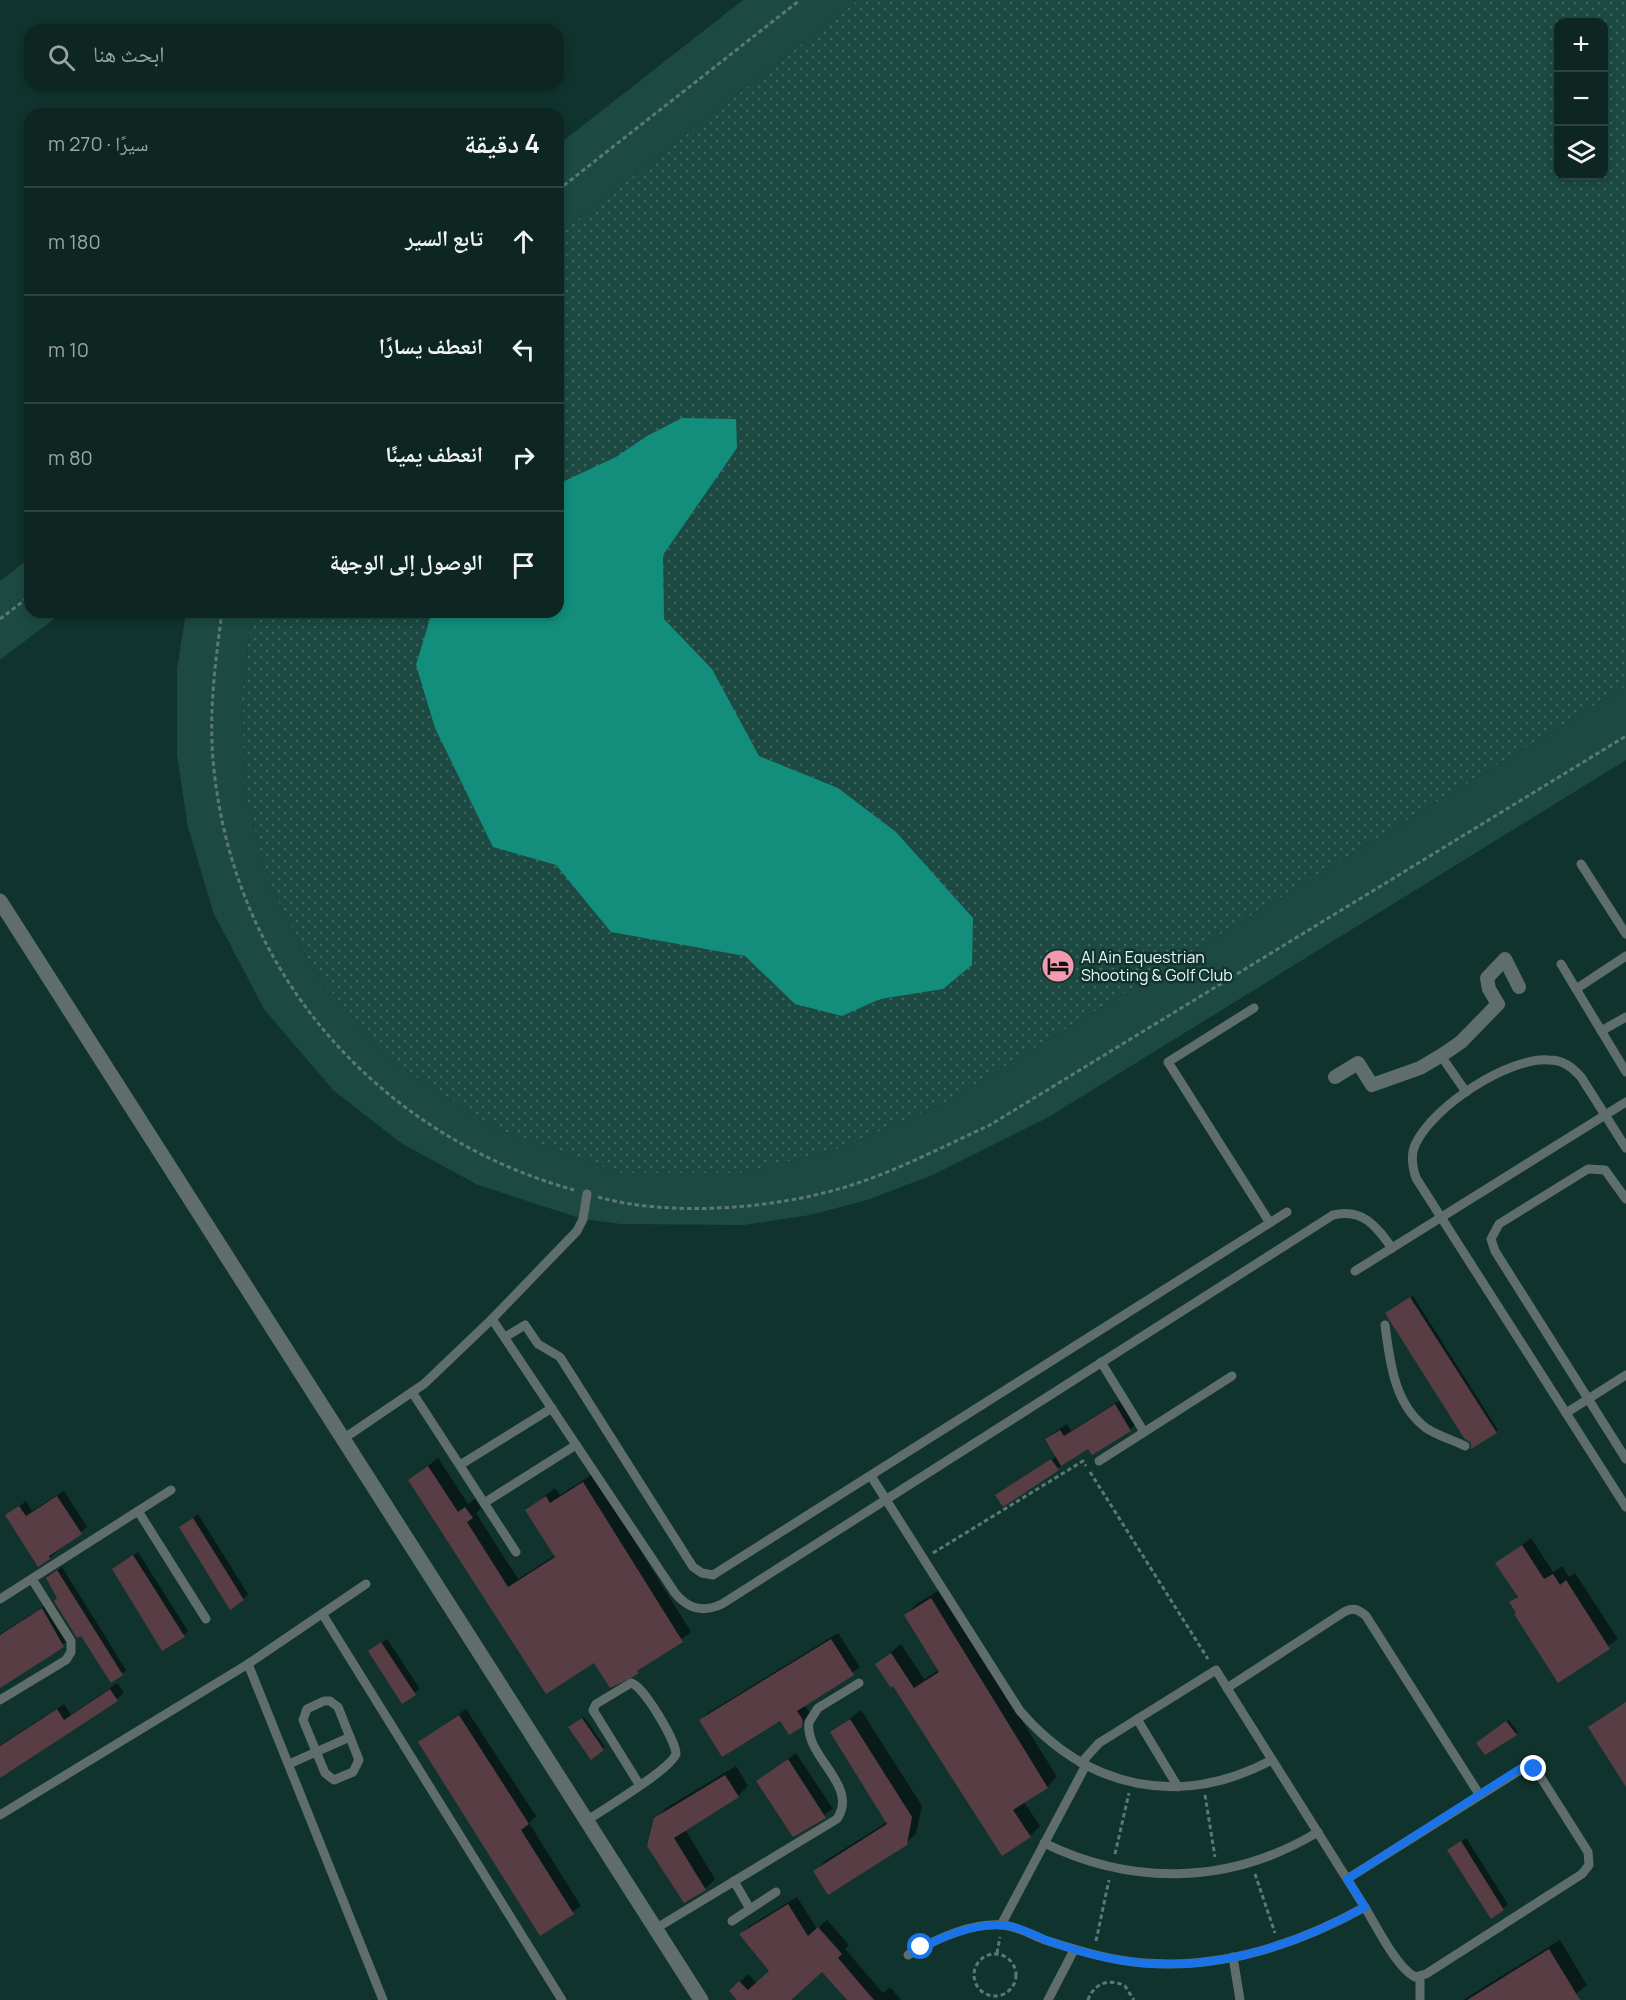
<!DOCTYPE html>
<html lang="ar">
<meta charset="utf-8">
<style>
body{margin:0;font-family:Manrope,"Noto Naskh Arabic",sans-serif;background:#162e2a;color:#f1f3f6;direction:rtl}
.controls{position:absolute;right:18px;top:18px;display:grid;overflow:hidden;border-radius:12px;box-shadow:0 3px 9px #0003}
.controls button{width:54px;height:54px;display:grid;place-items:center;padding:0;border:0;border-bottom:2px solid #2d4340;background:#0d2622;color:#f1f3f6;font:30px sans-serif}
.stop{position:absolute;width:18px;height:18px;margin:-14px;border:4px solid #1a73e8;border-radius:50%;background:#fff}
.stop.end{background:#1a73e8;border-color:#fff;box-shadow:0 2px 6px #0008}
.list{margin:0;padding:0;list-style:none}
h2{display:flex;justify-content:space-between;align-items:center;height:78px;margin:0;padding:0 24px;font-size:26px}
h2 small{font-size:20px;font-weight:400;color:#9aa5a5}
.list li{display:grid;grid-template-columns:39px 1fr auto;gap:18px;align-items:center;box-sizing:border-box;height:108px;padding:0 24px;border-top:2px solid #2d4340}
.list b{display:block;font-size:22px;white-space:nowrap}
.list em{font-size:20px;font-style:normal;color:#9aa5a5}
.icon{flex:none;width:33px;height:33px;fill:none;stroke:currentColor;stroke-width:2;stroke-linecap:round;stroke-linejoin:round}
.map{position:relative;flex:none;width:1626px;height:2000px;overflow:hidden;direction:ltr}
.search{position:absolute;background:#0d2622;box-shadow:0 3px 9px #0003;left:24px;top:24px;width:540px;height:66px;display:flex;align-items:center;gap:15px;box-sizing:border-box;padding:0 21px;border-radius:18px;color:#9aa5a5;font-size:22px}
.panel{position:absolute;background:#0d2622;box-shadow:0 3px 9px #0003;left:24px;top:108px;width:540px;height:510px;border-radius:18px;direction:rtl}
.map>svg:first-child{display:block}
</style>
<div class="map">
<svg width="1626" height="2000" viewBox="0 0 1626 2000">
<defs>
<pattern id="grass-dots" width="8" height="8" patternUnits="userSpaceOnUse" patternTransform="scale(1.5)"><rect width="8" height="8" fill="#1c4a42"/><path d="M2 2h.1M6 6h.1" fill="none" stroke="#3d655e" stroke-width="1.8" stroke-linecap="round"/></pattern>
</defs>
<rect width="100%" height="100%" fill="#11332d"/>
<path fill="url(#grass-dots)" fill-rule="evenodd" d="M858,0H1626V686L950,1100L842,1148L742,1173H620L497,1129L388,1059L313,970L268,881L244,787L242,695L252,612H558V235ZM1558,22H1604V176H1558Z"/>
<g fill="#1c4a42">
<path d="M743,0H858L558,235V145Z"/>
<path d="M30,558V612H63L0,660V581Z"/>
<path d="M186,612H252L242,695L244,787L268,881L313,970L388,1059L497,1129L620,1173H741L842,1148L950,1100L1626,686V760L1047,1118L933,1175L867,1200L810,1215L744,1225L621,1224L583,1219L478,1185L401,1143L333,1090L264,1009L213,912L188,827L177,755V669Z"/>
</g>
<path fill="#148e7c" d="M682,418L736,419L737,448L663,555L664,619L712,669L759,756L838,788L896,832L973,918L972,965L943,989L880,999L842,1016L795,1004L745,956L611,932L556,865L493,847L435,728L416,665L432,612H558V484L616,457L647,436Z"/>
<g fill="#0007">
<path d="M1413,1296L1498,1430L1472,1446V1442L1388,1311Z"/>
<path d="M1122,1399L1137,1423L1130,1430L1089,1447L1003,1505L1001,1492L1057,1456L1046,1439L1053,1433L1067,1424L1071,1431Z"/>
<path d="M438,1458L468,1504L475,1499L481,1508L476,1513L518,1579L555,1555L527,1510L555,1488L560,1495L593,1474L691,1632L632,1675L595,1661L546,1692L410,1480Z"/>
<path d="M64,1491L87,1527L49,1558L7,1516L26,1501L32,1511Z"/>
<path d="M198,1514L248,1594L243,1599L181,1527Z"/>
<path d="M1531,1538L1553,1572L1562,1566L1569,1577L1575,1573L1618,1639L1559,1681L1511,1603L1518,1595L1497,1563Z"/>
<path d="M138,1552L188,1631L184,1635L114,1569Z"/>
<path d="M62,1567L126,1670L122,1674L59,1598L52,1574Z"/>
<path d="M941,1589L1057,1777L1047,1787L1024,1802L1040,1826L1030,1836L877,1664L901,1644L924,1679L939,1670L906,1615L915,1605Z"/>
<path d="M49,1603L70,1639L0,1686V1634Z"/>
<path d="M838,1633L860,1667L804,1704L809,1712V1718L802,1725L781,1719L701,1721L708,1713Z"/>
<path d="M387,1639L420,1689L403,1701L375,1647Z"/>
<path d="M117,1683L124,1693L117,1699L0,1776V1745L64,1704L71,1715Z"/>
<path d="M466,1709L536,1816L529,1823L581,1906L541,1934L420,1742Z"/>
<path d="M861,1710L922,1806L916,1833L906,1844L815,1872L825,1861L887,1822L831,1733Z"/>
<path d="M584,1717L605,1747L603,1749L572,1725Z"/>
<path d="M1509,1720L1518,1732L1485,1753L1480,1741Z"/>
<path d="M796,1753L833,1809L794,1835L758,1781Z"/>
<path d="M736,1766L748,1786L738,1796L685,1829L715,1879L705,1889L656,1819L666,1808Z"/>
<path d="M1466,1838L1508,1904L1503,1909L1449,1850Z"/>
<path d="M797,1897L817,1929L827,1920L849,1945L845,1949L883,1993L890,1987L901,2000H849L822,1970L788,2000H740L731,1991L748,1974L757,1983L771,1971L741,1934L749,1926Z"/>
<path d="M1560,1940L1587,1985L1569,2000H1463Z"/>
</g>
<g fill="#593d44">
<path d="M1410,1297L1497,1433L1471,1449V1443L1464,1438L1385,1313Z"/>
<path d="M1115,1404L1131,1431L1092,1455L1088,1449L1061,1466L1045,1439L1060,1430L1064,1436Z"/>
<path d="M1051,1459L1059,1470L1003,1507L995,1495Z"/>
<path d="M428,1466L458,1512L465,1507L473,1518L467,1522L508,1587L555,1557L525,1510L546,1496L550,1503L583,1482L683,1642L637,1671L639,1673L633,1677L610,1688L594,1663L546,1694L408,1480Z"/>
<path d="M57,1496L82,1534L49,1556L50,1559L38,1567L5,1515L19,1506L26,1516Z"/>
<path d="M193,1518L244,1600L230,1610L179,1527Z"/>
<path d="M1522,1545L1544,1579L1553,1574L1560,1585L1566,1580L1610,1649L1558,1683L1514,1614L1516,1613L1509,1602L1518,1597L1495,1563Z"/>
<path d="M133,1555L185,1637L162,1651L112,1569Z"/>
<path d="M57,1570L123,1675L111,1683L81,1636L77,1638L54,1601L57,1598L46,1578Z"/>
<path d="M931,1598L1048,1788L1013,1810L1031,1837L1002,1856L893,1686L891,1688L875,1664L891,1653L914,1688L939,1672L904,1615Z"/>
<path d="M42,1608L64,1647L0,1688V1635Z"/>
<path d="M831,1639L854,1675L797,1711L803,1720L802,1727L789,1735L780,1721L722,1757L699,1720Z"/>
<path d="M381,1642L416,1695L402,1704L368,1651Z"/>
<path d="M110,1689L118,1701L0,1778V1746L57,1709L64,1720Z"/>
<path d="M1626,1702V1787L1588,1727Z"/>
<path d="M459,1715L529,1824L521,1830L574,1914L540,1936L418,1742Z"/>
<path d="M582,1718L604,1750L591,1760L568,1727Z"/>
<path d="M850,1719L912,1817L907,1845L828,1895L813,1871L887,1824L830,1732Z"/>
<path d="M1506,1721L1517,1735L1485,1755L1476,1743Z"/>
<path d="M788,1759L826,1818L793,1837L756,1781Z"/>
<path d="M725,1775L739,1797L674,1838L706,1890L684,1903L647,1846L654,1818Z"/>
<path d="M1461,1841L1504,1910L1491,1919L1447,1850Z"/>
<path d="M788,1904L808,1936L818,1927L842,1954L838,1958L874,2000H847L822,1972L791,2000H737L729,1991L739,1981L748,1990L769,1971L739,1934Z"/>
<path d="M1549,1949L1580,2000H1467Z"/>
</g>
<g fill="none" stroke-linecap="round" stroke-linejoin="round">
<g stroke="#5c7873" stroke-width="3" stroke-dasharray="4.5 3" stroke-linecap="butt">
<path d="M558,190L800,0"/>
<path d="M222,612C215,664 208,717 214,770C236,974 378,1135 574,1190"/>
<path d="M0,619L30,596"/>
<path d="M598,1197C669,1217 772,1209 842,1188C893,1173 942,1147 990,1125L1626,736"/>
<path d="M1090,1472L1208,1659"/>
<path d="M933,1553L1083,1461L1086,1466"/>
<path d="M1205,1795L1215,1857"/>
<path d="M1115,1854L1129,1793"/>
<path d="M1255,1874L1275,1933"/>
<path d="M1096,1941L1109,1880"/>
<path d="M997,1953L1000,1937"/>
<circle cx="995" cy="1975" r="21"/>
<path d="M1088,2000C1094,1983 1109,1978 1125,1986L1134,2000"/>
</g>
<g stroke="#606e6b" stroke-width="9">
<path d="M1581,864L1626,934"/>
<path d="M1561,964L1626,1072"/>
<path d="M1576,989L1626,956"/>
<path d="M1254,1008L1168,1062L1270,1223"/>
<path d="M1601,1031L1626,1017"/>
<path d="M1446,1063L1466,1092"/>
<path d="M1626,1148L1581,1077C1572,1067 1563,1060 1549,1060C1508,1057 1434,1106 1416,1143C1410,1154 1412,1166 1416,1178L1626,1507"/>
<path d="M1626,1199L1605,1170L1588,1169L1499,1224L1491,1239L1495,1251L1626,1459"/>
<path d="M1355,1271L1626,1102"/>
<path d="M492,1319L675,1593C688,1609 703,1613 722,1604L1333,1215C1363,1208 1376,1226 1392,1248"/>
<path d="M1385,1325C1390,1362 1394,1404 1426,1428C1438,1436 1453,1440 1465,1446"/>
<path d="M505,1337L525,1325L538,1344L560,1357L693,1567L702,1573L713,1575L1287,1212"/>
<path d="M1101,1362L1144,1432"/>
<path d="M412,1392L516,1552"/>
<path d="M1566,1413L1626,1375"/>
<path d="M343,1439L424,1384L492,1319L577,1231L583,1219L587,1194"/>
<path d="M1099,1461L1232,1376"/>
<path d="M460,1465L552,1408"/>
<path d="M871,1476L1020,1711C1087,1789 1180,1809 1272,1760"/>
<path d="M484,1503L576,1445"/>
<path d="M138,1511L206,1619"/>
<path d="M0,1599L171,1490"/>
<path d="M323,1615L562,2000"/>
<path d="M248,1664L383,2000"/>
<path d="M1227,1688L1344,1612C1353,1607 1358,1609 1366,1616L1479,1794"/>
<path d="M0,1700L66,1660L71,1652V1641L32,1579"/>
<path d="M324,1701H330L338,1707L359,1760L353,1772L334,1780L325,1773L303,1720L307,1709Z"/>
<path d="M1137,1719L1178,1787"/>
<path d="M1081,1763L1099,1743L1216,1670L1227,1688C1273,1761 1318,1834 1364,1906C1376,1925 1396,1967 1415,1977L1426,1974L1582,1874L1589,1865L1588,1852L1538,1773L1525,1767L1347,1879"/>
<path d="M289,1764L350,1737"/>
<path d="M0,1815L248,1664L366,1584"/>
<path d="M586,1821C604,1809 670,1770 676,1754C676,1741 643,1685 631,1683L596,1704L593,1710L639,1784"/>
<path d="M1044,1843C1134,1887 1232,1884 1318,1832"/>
<path d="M734,1881L750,1909"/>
<path d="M732,1921L776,1892"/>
<path d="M1001,1925L1086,1765"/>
<path d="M655,1929L837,1819C860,1785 804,1757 809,1722L818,1708L859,1683"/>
<path d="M908,1955C934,1940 971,1922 1002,1925C1017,1926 1032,1935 1045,1940C1070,1948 1094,1956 1120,1960C1206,1974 1291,1948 1365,1907"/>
<path d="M1233,1957L1240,2000"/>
<path d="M1420,1977V2000"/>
<path d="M1048,2000L1074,1950"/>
</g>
<path stroke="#606e6b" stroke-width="14" d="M1335,1077L1358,1063L1372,1085L1420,1068L1442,1055L1461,1042L1498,1004L1489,989L1487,978L1505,959L1519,987"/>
<path stroke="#606e6b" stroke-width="15" d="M0,901L701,2000"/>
</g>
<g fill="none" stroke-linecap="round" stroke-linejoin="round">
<path stroke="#1a73e8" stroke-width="8" d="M921,1947C945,1936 974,1924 1000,1925C1016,1925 1034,1935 1048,1941C1071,1949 1095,1956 1119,1960C1204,1975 1291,1948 1365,1907L1347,1879L1521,1768L1534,1769"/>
</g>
<defs>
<symbol id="hotel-disc" viewBox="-11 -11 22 22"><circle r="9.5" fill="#f29ab0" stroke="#11332d"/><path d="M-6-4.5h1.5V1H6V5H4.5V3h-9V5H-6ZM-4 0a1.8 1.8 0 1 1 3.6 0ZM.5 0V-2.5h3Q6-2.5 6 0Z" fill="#111"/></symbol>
</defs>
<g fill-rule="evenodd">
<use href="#hotel-disc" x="1039" y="947" width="38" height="38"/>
</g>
<g text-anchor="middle" stroke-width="5" stroke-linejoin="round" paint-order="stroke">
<g font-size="16" fill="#e7faf5" stroke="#11332d" text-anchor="start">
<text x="1081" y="963">Al Ain Equestrian<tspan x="1081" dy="18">Shooting &amp; Golf Club</tspan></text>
</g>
</g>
</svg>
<div class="controls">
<button>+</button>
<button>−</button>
<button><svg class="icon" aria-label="layers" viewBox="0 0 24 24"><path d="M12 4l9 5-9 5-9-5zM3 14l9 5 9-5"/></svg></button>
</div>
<div class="stop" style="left:921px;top:1947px"></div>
<div class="stop end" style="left:1534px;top:1769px"></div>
<div class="search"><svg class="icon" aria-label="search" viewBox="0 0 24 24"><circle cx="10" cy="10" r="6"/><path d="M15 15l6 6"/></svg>ابحث هنا</div>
<section class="panel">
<h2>4 دقيقة<small>سيرًا · 270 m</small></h2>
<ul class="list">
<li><svg class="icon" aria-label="ahead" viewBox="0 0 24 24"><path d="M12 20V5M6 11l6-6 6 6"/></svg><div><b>تابع السير</b></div><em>180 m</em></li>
<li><svg class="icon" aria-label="left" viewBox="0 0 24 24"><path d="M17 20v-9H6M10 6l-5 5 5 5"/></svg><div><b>انعطف يسارًا</b></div><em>10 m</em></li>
<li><svg class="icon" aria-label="right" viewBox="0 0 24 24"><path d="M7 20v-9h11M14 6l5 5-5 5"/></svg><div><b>انعطف يمينًا</b></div><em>80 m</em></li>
<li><svg class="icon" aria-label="arrive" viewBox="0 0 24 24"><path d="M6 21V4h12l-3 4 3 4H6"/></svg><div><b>الوصول إلى الوجهة</b></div></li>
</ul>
</section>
</div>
